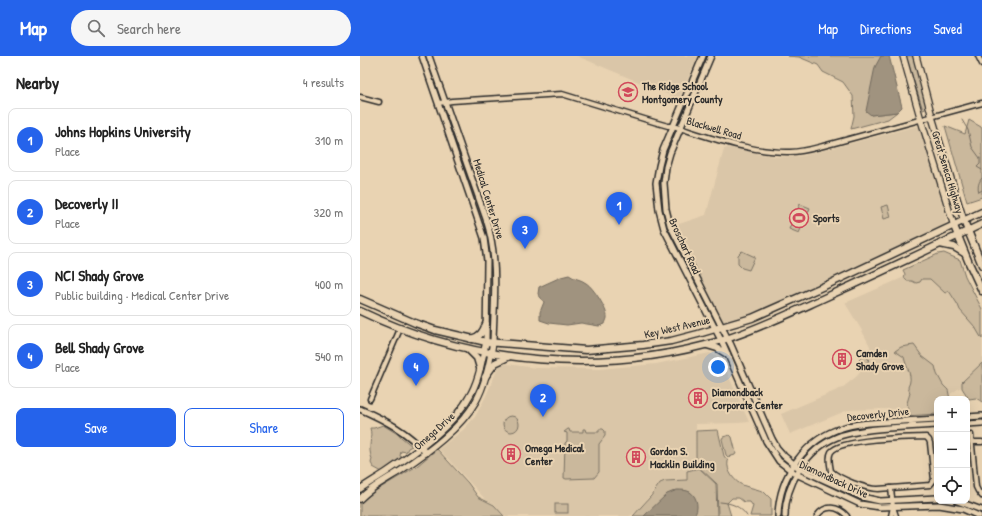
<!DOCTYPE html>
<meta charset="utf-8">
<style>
body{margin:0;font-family:"Patrick Hand",sans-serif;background:#f6f6f6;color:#222}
.controls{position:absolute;right:12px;bottom:12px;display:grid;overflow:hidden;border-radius:8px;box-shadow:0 4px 16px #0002}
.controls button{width:36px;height:36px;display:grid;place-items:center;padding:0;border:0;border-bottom:1px solid #e0e0e0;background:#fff;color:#222;font:20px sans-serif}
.you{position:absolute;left:358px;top:311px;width:14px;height:14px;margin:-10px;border:3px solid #fff;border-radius:50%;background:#1a73e8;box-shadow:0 0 0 6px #1a73e833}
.badge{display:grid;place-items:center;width:26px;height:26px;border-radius:50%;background:#2563eb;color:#fff;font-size:13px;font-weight:700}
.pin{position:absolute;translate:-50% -33px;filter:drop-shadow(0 1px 2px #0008)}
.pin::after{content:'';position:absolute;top:21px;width:14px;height:12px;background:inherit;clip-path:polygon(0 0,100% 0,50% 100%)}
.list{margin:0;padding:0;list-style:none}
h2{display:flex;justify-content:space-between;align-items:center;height:52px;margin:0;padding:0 16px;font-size:17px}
h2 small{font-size:13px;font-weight:400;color:#767676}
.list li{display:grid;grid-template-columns:26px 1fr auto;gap:12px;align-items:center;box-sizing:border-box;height:64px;margin:0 8px 8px;padding:0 8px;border:1px solid #e0e0e0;border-radius:8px}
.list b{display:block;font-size:15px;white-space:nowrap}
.list p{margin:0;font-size:13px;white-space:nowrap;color:#767676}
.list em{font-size:13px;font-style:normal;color:#767676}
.actions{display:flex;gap:8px;padding:12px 16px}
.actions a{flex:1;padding:9px 0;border:1px solid #2563eb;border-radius:8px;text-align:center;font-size:14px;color:#2563eb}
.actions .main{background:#2563eb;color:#fff}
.icon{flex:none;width:22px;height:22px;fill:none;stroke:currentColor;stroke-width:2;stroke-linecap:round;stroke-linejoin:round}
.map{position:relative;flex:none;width:622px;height:460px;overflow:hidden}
header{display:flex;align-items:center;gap:24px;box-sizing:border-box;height:56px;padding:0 20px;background:#2563eb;color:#fff}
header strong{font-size:19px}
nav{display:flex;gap:22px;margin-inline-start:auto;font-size:14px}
.search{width:280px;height:36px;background:#f6f6f6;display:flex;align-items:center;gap:10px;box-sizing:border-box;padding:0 14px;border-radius:22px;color:#767676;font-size:15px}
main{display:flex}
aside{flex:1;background:#fff}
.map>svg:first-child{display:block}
</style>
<header>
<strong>Map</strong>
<div class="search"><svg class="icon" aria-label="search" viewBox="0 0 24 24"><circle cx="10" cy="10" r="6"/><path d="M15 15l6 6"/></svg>Search here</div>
<nav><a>Map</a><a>Directions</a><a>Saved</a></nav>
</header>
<main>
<aside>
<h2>Nearby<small>4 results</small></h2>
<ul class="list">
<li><span class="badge">1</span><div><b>Johns Hopkins University</b><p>Place</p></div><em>310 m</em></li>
<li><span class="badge">2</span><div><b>Decoverly II</b><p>Place</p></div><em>320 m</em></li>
<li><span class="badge">3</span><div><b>NCI Shady Grove</b><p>Public building · Medical Center Drive</p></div><em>400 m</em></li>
<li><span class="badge">4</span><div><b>Bell Shady Grove</b><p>Place</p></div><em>540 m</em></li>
</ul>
<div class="actions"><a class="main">Save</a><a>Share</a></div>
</aside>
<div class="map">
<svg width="622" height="460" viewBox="0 0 622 460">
<rect width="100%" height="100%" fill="#e9d3b2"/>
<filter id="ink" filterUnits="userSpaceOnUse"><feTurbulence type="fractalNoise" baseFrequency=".025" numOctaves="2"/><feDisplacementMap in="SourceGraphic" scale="8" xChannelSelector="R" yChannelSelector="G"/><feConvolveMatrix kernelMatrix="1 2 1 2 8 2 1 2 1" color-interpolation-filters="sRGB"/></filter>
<g filter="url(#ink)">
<g fill="#dac6a8">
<path d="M217,0H338L319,43Z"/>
<path d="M557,70L562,73L586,162V166L582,171L402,254L367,266L363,265L315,172L319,168L346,159L364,93L370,91L400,98L419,101L442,100Z"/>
<path d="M583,204L622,271V317L583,343H577L570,352L488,354L430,378L421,358L482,332L497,320L508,306L510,290L501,273L485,247Z"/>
<path d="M350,297L361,303L389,366L378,367L336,368L335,413L327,415L326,424H305L299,427L280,452L270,460H145L134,448L126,444L79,393L103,374L115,361L126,340L140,307L176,312L239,313L296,308Z"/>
</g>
<g fill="#cab89c" stroke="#7a7264">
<path d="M428,0H529H521L511,59L537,56L528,63L491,73L494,60L493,40L483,26L463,16L458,9L439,1Z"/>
<path d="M546,0H554L568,52L563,54Z"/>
<path d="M609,64L621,71L622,73V141L607,146L585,70L605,78Z"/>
<path d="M440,148L450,152L439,177L429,173Z"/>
<path d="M528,149L531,161L524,163L521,151Z"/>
<path d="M382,195L395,201L389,214L382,212L378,208V199Z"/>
<path d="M584,197L600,204L605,220L622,253V283L615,271L600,254L598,249L589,235L585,237L570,223H562L560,226L556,227L552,225H547L544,222L545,218L543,214L578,198Z"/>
<path d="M554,289L562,300L575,310L577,318L583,329L588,334L590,343H577V358L546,360L549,354L547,347L550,337L548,331C554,320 546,312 544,301L535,295L541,291Z"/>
<circle cx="504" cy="304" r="4.5"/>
<path d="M622,307V346L616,342L609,343L602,332V326Z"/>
<circle cx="151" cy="368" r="8"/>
<path d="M23,369L36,377L52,390L48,392L46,396L41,395L40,400L44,403L22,416L13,411L11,407L12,403C7,391 13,382 10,372H14Z"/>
<path d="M208,373H209L210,376H223V373H225L226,376H239V373H243L245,375V380L239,388V416L234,422L206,423L204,422L205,387L207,385V377L204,376Z"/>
<path d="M358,374L364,400L368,405C366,415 375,427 385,430C391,432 398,433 404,436C406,438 409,441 411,443V460H390L393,450L390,446H384L379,442H372L367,447L371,460H358L357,428L339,411L336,404V375Z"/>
<path d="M370,379L372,381L376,397L375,399L368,401L366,399L362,383L363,381Z"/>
<path d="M77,393L108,427L118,441L134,449L144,460H0V447L15,435L57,410Z"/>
<path d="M339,412L356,428L357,460H273L291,440L300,427L305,425L327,424V415Z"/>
<rect x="195" y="448" width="13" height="9"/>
</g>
<g fill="#a0937f" stroke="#71695d">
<path d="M521,0H529L542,51L537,56L511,59L506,55L515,11Z"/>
<path d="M209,219C214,223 221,223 226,227C233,231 248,254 247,262C247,263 245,267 245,268L239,270L221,267L207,269L189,267L180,264V256L184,246L178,238L179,231L201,221Z"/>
<path d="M317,434C322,434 326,434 330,436C338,441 339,454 334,460H284L307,438Z"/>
</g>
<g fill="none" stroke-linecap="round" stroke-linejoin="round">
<g stroke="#71695d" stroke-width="1">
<path d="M602,64L608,74L612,91L620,102V108L617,111L622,114"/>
<path d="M622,122C619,125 617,131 619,136L622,134"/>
<path d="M360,446C372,447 380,450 387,460"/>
</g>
<defs>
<g id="minor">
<path d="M618,0L622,8"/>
<path d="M0,41L19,46"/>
<path d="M79,47L92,45L202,38L294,66L308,70H313C349,81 392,97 430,96C443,96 455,92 467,89L622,47"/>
<path d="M10,343L40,273"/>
<path d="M611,379L616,431L618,435L622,440"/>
<path d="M566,381L569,384L570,387L574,424L570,429L518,433C506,433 479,423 471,415C470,410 468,401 471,396C480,383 549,381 566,381Z"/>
<path d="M611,386H622"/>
<path d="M531,432L533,451L536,460"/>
<path d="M457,460C465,448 478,450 487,460"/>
<path d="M531,460L533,451"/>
</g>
<g id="tertiary">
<path d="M62,0L124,182L127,205L126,286"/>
<path d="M69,0L126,163C139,203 134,245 133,286"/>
<path d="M343,0L303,94L299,110L296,127L299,154L304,173L364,290L406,385L419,405L436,418L500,448L520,451L579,449L603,453L619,460"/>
<path d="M351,0L310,97L306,111L304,127L306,153L310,169L371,289L412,383L417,392L424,400L440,413L502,441L520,445L577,442"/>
<path d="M0,353C25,364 48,376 66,397"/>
<path d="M607,361L622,360"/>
<path d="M607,368L622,367"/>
<path d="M597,445L622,454"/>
<path d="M418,460C419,420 445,382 485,371C498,367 512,367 525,366C542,365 560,364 577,363"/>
<path d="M425,460C425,443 430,429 439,414C461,379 489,375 528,372C544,371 561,370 577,369"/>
</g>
<g id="secondary">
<path d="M543,0L561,64L594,170"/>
<path d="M556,0L572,61L604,165"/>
<path d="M0,433C9,427 19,421 28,415C55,397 93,370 109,341C119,325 122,304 126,286"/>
<path d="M0,443C12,430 28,423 43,413C68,396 101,372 116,345C126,327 130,306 133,286"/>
</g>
<g id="primary">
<path d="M604,165L622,209"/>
<path d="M594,170L609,207L622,235"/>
<path d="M580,188L594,191L604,197"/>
<path d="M0,243L55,267L75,274L126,286L226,294L283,289L311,285L338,278L392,262L471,227L622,156"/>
<path d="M0,255C112,309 244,320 363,284C398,273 431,257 464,242C517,218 570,193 622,168"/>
<path d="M111,283C120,281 123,276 126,268"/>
<path d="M347,289L357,292L367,298"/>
<path d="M108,293L117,302L120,312"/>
<path d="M125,321L135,307L148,301"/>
</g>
</defs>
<use href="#minor" stroke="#2b2b2b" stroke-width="7"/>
<use href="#tertiary" stroke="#2b2b2b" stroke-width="8"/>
<use href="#secondary" stroke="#2b2b2b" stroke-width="8"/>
<use href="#primary" stroke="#2b2b2b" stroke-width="9"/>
<use href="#minor" stroke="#e9d3b2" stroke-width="4"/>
<use href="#tertiary" stroke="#e9d3b2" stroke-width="5"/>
<use href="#secondary" stroke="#e9d3b2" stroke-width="5.5"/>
<use href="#primary" stroke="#e9d3b2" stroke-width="6"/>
</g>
</g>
<defs>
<symbol id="school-ring" viewBox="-11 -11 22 22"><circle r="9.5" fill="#e9d3b2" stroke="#d1495b" stroke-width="1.5"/><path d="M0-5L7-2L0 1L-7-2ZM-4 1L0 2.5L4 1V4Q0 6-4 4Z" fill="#d1495b"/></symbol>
<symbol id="stadium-ring" viewBox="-11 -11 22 22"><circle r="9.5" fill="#e9d3b2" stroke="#d1495b" stroke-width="1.5"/><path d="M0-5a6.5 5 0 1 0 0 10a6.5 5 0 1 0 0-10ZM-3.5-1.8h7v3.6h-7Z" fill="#d1495b"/></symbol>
<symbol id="building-ring" viewBox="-11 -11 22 22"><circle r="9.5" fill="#e9d3b2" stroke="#d1495b" stroke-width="1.5"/><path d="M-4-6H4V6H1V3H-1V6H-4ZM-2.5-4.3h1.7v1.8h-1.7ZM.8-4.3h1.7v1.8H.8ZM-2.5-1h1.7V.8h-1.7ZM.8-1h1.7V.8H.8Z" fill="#d1495b"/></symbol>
</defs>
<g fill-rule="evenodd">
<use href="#school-ring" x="257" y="25" width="22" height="22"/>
<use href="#stadium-ring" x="428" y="151" width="22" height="22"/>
<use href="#building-ring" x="471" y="292" width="22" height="22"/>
<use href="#building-ring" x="327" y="331" width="22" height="22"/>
<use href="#building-ring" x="140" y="387" width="22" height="22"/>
<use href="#building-ring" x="265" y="390" width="22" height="22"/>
</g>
<g text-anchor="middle" stroke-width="4" stroke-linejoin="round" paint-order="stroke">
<g font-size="11" font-weight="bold" fill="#2b2b2b" stroke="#e9d3b2" text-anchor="start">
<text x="282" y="34">The Ridge School<tspan x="282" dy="13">Montgomery County</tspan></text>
<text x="453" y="166">Sports</text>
<text x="496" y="301">Camden<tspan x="496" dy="13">Shady Grove</tspan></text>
<text x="352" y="340">Diamondback<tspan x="352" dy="13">Corporate Center</tspan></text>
<text x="165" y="396">Omega Medical<tspan x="165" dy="13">Center</tspan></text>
<text x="290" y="399">Gordon S.<tspan x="290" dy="13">Macklin Building</tspan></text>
</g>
<g font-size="11" fill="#2b2b2b" stroke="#e9d3b2">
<text transform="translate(354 72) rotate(16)" y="4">Blackwell Road</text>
<text transform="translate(588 116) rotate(73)" y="4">Great Seneca Highway</text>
<text transform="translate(129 143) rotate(73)" y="4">Medical Center Drive</text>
<text transform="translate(325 190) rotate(65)" y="4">Broschart Road</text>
<text transform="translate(317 271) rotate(-13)" y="4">Key West Avenue</text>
<text transform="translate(518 358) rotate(-6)" y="4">Decoverly Drive</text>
<text transform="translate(74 375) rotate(-42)" y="4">Omega Drive</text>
<text transform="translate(474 423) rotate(25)" y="4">Diamondback Drive</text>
</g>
</g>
</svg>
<div class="controls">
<button>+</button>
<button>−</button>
<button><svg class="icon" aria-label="locate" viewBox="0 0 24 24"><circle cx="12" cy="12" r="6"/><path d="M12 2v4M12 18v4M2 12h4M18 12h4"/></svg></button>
</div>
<div class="you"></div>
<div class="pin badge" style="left:259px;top:169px">1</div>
<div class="pin badge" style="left:183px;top:361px">2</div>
<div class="pin badge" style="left:165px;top:193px">3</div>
<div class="pin badge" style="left:56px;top:330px">4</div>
</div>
</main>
